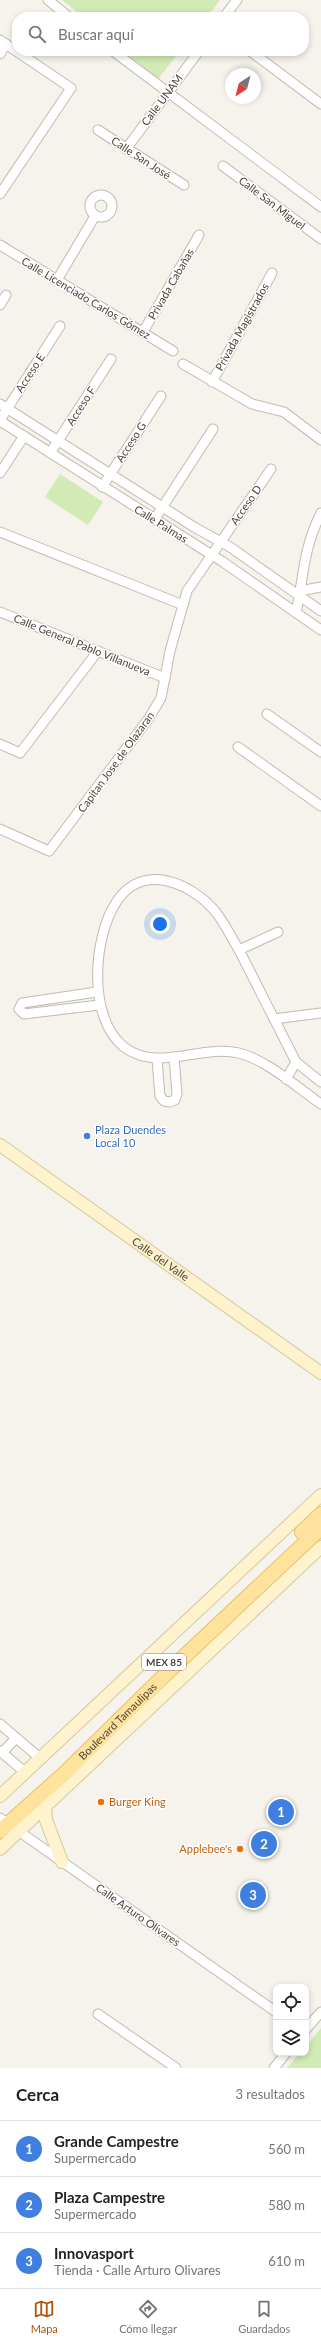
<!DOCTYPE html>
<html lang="es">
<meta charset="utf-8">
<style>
body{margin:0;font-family:Lato,sans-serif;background:#f2f2f2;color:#222}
.controls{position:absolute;right:12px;bottom:12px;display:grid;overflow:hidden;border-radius:8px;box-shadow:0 2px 6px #0003}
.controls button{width:36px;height:36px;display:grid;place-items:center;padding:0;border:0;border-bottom:1px solid #e0e0e0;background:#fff;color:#222;font:20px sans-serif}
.compass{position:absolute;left:225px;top:68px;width:36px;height:36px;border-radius:50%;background:#fff;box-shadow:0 2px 6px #0003;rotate:216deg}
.you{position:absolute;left:160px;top:924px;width:14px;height:14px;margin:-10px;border:3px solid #fff;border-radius:50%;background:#1a73e8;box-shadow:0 0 0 6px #1a73e833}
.badge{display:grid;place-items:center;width:26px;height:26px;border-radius:50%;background:#b45309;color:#fff;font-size:13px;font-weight:700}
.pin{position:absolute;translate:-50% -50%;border:2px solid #fff;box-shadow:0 1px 4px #0006}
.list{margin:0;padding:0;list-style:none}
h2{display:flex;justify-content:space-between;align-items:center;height:52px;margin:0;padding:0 16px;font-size:17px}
h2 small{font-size:13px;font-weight:400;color:#767676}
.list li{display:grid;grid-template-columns:26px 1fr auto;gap:12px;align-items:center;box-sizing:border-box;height:56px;padding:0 16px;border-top:1px solid #e0e0e0}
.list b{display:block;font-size:15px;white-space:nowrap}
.list p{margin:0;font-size:13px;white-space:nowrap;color:#767676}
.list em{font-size:13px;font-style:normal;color:#767676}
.icon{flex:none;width:22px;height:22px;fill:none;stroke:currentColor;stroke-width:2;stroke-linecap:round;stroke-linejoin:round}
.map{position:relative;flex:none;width:321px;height:2068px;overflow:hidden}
.search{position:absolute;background:#fff;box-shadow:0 2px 6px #0003;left:12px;right:12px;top:12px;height:44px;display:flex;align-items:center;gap:10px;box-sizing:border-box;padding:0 14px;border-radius:16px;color:#767676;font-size:15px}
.sheet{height:220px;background:#fff}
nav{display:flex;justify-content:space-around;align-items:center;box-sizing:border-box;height:56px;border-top:1px solid #e0e0e0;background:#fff;font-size:11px;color:#767676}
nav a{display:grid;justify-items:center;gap:2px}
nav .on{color:#b45309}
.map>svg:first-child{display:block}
</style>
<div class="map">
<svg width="321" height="2068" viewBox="0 0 321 2068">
<rect width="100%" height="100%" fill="#f6f3ec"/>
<g fill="#d2eab5">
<path d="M62,0H220L207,17H83Z"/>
<path d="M124,51H180L158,79Z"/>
<path d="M60,474L103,502L88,525L45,497Z"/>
<path d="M321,2028V2068H287L300,2053H306V2046Z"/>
</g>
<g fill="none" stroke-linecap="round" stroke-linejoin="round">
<defs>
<g id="street">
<path d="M48,0L69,17"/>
<path d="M224,17L237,0"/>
<path d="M0,40L71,88L0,194"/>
<path d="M113,51L321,207"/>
<path d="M250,51L321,104"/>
<path d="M0,54L6,44"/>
<path d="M98,130L184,185"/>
<path d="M126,149L199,51"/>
<path d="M223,166L321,239"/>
<circle cx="101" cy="206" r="11"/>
<path d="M0,245L173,351"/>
<path d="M57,280L95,216"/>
<path d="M0,305L6,295"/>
<path d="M143,332L199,235"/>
<path d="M183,364L252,404L284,412L321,440"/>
<path d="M212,382L272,273"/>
<path d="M0,404L194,527L230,547L321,611"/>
<path d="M0,420L60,326"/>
<path d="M0,421L223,562L321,630"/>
<path d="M50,453L111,359"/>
<path d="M0,473L24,436"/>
<path d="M102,487L161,396"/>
<path d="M154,520L213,429"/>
<path d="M0,532L183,605"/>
<path d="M300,591L321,587"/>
<path d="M0,612L165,678"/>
<path d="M296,613C304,575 303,549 321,513"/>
<path d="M267,714L321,752"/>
<path d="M0,744L20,753L98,651"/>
<path d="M238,747L321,806"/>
<path d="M0,829L49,851L149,718L161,698L170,651L187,591L271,469"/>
<path d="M278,932L239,950L296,1062L286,1079"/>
<path d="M239,950C231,937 224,922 215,911C191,883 143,862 117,901C93,936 87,1018 124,1047C158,1073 201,1044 239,1053C267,1060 298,1088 321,1104"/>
<path d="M97,992L22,1003L19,1009L24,1014L99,1005"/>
<path d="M274,1019L321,1013"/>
<path d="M157,1059L160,1096L164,1101L170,1102L175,1100L177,1094L174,1057"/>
<path d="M296,1062L321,1082"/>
<path d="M0,1724L41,1759"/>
<path d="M0,1751L26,1773"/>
<path d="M2,1753L16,1738"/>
<path d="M0,1818L276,2012"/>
<path d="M98,2014L176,2068"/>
<path d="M306,2029L321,2012"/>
<path d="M274,2068L286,2053"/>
</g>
<g id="secondary">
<path id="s1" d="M0,1145L321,1373"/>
<path d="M0,1796L321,1495"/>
<path d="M45,1806L46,1820L62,1862"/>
<path d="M0,1849L321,1547"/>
</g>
<g id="primary">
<path d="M302,1532L321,1514"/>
<path id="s2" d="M0,1831L64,1774L172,1668L321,1528"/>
</g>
</defs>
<use href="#street" stroke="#c2bbae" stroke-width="11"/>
<use href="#secondary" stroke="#d6c79b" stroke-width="14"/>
<use href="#primary" stroke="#e6c16a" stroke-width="16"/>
<use href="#street" stroke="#fff" stroke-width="9"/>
<use href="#secondary" stroke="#fff3cd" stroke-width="12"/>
<use href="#primary" stroke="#ffe39c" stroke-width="14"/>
</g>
<circle fill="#3f7fe0" stroke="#fff" stroke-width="1.5" cx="87" cy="1136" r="4"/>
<g fill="#e8710a" stroke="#fff" stroke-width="1.5">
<circle cx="101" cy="1802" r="4"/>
<circle cx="240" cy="1849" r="4"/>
</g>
<g text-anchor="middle" stroke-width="3" stroke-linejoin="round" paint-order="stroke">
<rect fill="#fff" stroke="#817c74" stroke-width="1" x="142" y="1654" width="44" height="16" rx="3"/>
<g font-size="10" font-weight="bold" fill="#4b4439">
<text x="164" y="1666">MEX 85</text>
</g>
<g font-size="11" fill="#4b4439" stroke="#fff">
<text transform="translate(162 100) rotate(-53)" y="4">Calle UNAM</text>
<text transform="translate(141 158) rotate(33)" y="4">Calle San José</text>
<text transform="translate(272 203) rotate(37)" y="4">Calle San Miguel</text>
<text transform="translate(171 284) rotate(-60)" y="4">Privada Cabañas</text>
<text transform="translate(86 298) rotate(31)" y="4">Calle Licenciado Carlos Gómez</text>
<text transform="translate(242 327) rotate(-61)" y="4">Privada Magistrados</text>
<text transform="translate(30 373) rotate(-57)" y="4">Acceso E</text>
<text transform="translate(81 406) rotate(-57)" y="4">Acceso F</text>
<text transform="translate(131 442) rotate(-57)" y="4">Acceso G</text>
<text transform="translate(246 505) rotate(-55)" y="4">Acceso D</text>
<text transform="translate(161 524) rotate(32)" y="4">Calle Palmas</text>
<text transform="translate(82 645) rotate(22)" y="4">Calle General Pablo Villanueva</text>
<text transform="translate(116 762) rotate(-54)" y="4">Capitan Jose de Olazaran</text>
<text dy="4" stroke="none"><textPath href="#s1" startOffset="197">Calle del Valle</textPath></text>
<text dy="4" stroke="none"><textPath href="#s2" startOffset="161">Boulevard Tamaulipas</textPath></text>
<text transform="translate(138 1915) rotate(35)" y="4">Calle Arturo Olivares</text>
</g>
<g font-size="11" fill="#366cbe" stroke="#fff" text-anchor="start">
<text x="95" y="1134">Plaza Duendes<tspan x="95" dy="13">Local 10</tspan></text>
</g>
<g font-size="11" fill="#c56008" stroke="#fff" text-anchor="start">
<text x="109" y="1806">Burger King</text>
<text x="232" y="1853" text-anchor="end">Applebee's</text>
</g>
</g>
</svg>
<div class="controls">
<button><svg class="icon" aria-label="locate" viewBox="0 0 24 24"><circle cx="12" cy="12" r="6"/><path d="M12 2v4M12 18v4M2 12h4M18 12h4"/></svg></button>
<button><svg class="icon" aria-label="layers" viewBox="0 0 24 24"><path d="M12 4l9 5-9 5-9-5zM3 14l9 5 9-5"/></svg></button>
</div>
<svg class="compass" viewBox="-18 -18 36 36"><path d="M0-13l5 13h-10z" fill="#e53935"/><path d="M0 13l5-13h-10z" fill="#767676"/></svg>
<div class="you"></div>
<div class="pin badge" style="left:281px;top:1812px;background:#3f7fe0">1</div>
<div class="pin badge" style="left:264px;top:1844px;background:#3f7fe0">2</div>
<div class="pin badge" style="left:253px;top:1895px;background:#3f7fe0">3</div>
<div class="search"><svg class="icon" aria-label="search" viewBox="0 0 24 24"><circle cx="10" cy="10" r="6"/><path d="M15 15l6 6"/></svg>Buscar aquí</div>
</div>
<section class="sheet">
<h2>Cerca<small>3 resultados</small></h2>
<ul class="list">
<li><span class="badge" style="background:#3f7fe0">1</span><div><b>Grande Campestre</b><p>Supermercado</p></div><em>560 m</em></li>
<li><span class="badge" style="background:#3f7fe0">2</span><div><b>Plaza Campestre</b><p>Supermercado</p></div><em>580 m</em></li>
<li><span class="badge" style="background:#3f7fe0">3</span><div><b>Innovasport</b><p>Tienda · Calle Arturo Olivares</p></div><em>610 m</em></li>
</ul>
</section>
<nav>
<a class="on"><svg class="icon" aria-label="map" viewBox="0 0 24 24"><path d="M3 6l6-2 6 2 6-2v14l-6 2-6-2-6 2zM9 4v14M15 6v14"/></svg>Mapa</a>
<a><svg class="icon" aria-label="directions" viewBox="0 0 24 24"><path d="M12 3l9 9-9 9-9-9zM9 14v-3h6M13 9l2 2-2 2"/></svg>Cómo llegar</a>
<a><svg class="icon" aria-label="saved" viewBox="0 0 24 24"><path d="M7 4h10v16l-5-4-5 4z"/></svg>Guardados</a>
</nav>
